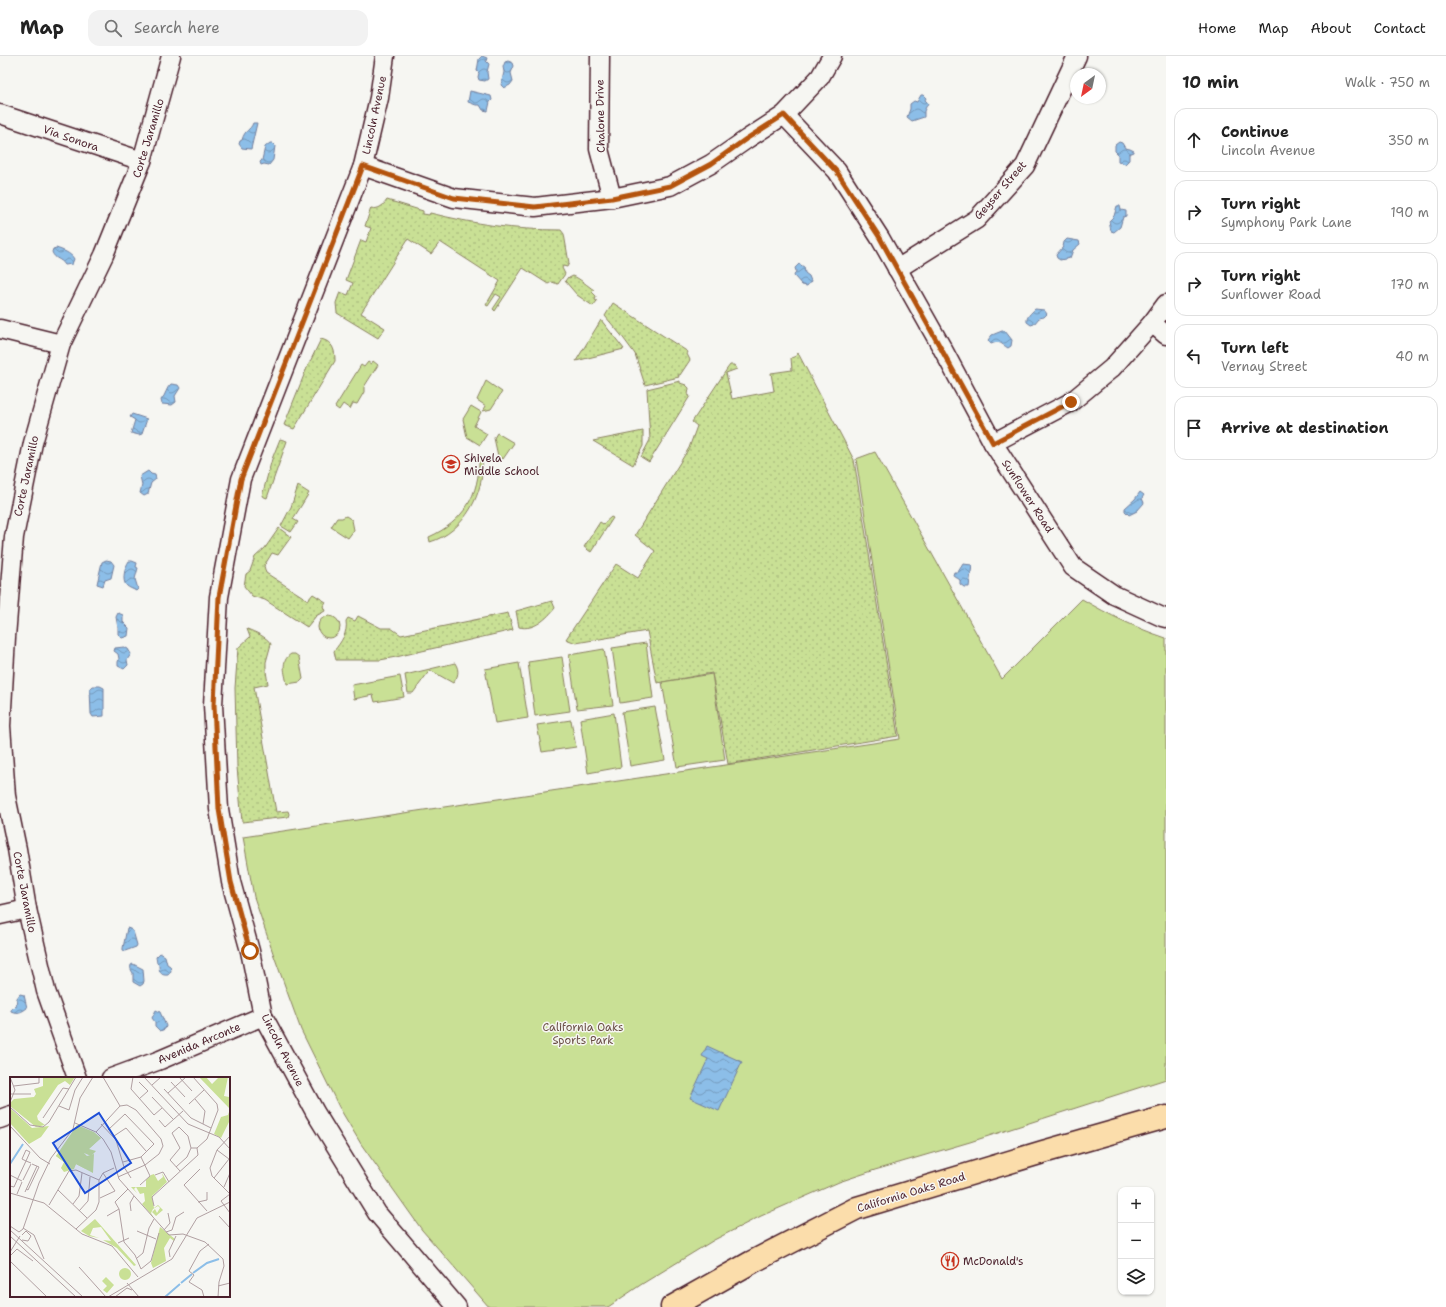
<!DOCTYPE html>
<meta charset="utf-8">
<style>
body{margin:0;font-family:"Shantell Sans",sans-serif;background:#f2f2f2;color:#222}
.controls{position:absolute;right:12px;bottom:12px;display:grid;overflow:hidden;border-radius:8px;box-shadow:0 1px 3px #0004}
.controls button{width:36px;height:36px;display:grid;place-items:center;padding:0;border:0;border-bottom:1px solid #e0e0e0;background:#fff;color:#222;font:20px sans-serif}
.compass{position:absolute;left:1070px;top:12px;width:36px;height:36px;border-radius:50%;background:#fff;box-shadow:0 1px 3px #0004;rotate:213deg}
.stop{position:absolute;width:12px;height:12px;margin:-9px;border:3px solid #b45309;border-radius:50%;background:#fff}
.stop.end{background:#b45309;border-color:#fff;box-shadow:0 1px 4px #0008}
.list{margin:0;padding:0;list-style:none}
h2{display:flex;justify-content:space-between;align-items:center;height:52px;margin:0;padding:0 16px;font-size:17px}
h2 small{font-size:13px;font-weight:400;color:#767676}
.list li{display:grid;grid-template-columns:26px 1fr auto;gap:12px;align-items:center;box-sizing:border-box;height:64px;margin:0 8px 8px;padding:0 8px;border:1px solid #e0e0e0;border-radius:12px}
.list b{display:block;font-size:15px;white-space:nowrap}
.list p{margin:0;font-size:13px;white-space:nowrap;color:#767676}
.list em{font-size:13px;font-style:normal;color:#767676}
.icon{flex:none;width:22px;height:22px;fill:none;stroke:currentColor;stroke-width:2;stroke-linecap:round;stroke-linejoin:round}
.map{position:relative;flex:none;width:1166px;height:1251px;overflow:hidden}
header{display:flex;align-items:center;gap:24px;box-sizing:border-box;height:56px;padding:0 20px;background:#fff;border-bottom:1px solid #e0e0e0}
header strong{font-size:19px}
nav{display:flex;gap:22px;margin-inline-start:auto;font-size:14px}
.search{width:280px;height:36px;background:#f2f2f2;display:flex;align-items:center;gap:10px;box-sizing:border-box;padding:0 14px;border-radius:12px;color:#767676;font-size:15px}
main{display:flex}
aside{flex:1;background:#fff}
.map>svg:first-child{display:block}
</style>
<header>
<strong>Map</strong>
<div class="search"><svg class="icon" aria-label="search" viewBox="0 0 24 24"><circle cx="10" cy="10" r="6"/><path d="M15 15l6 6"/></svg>Search here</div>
<nav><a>Home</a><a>Map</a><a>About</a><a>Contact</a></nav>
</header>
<main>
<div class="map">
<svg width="1166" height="1251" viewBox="0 0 1166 1251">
<defs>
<pattern id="grass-dots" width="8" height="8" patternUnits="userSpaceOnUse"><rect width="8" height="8" fill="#c9e095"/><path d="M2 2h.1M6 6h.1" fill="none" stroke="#aec081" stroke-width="1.8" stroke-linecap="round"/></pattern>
<pattern id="water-waves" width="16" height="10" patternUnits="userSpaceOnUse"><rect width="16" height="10" fill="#8cbee8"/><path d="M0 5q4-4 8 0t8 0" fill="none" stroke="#749abc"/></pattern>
</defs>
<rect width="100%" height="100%" fill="#f6f6f2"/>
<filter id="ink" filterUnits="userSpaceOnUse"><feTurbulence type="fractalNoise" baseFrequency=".025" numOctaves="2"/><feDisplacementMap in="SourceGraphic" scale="8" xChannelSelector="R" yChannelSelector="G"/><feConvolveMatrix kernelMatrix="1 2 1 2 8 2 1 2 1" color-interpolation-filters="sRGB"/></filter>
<g filter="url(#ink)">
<g fill="url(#grass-dots)" stroke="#8a8060">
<path d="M387,144L423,155V158L429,159L430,157C475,168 513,174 561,174L564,178L569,207L567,211L563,210L562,212L565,218L558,228L552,226L548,228L523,212L495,255L493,253L501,241L496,238L488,250L486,249L500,225L440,186L431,198L408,183L361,257L385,272L378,282L337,257L336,247L340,236L348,239L353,227L346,224L361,184L366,186L371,172L365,170L371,152C378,154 383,150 387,144Z"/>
<path d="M573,220C579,222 588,230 594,234L592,236L596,240L595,244L597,245L593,250L577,239L565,225L568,221L569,222Z"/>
<path d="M613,247L688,296L687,298L690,304L680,319H678L679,321L645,329L635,298L621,279L605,260Z"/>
<path d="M601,264L624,293L576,305Z"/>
<path d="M321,283C333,286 335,294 335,305L294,373L284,369L306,314Z"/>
<path d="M798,297L854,404L898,680L728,708L712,617L657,627L647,575L576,587L566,583L616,508L638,522L655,495L635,479L689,392L697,370L692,366L727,313L730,309H734L737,313L726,317L732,343L774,335L771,317L792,314L791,302L796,300Z"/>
<path d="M680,325V327L686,329L689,332L688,339L690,340L649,406L641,401L650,384L647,333Z"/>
<path d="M643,375V390L633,409L593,385Z"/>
<path d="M280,383L287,385L267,442L262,440L272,403Z"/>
<path d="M298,430L309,437L293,463L298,466L291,476L281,470L291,451Z"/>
<path d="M611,461L613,462L591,496L584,491L600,466L603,468Z"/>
<path d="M279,472L291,481L278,499L272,497L264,510L266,517L308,544L313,538L326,546L323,550L325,555L316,560L307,571L265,544L252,540L244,530L246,518L250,515L255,501L265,492Z"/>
<path d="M552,545L555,552C547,562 534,575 519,571L516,555Z"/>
<path d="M508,557L513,574L396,601L380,604H336L334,595C341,586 348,577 346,565L348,562L355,565L358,560L381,572H391L401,579Z"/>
<path d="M247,573C255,576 267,581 271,588L266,606V615L268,628L254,631L276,756L288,755L289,758L288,761L242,766L237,711L235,632L238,592L250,581Z"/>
</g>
<g fill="#c9e095" stroke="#8a8060">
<path d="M373,305L378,309L364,331V336L357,348L353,347L350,353L343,348L339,354L335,351L361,309L364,311L368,306L371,308Z"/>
<path d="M486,325L502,336L491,353L483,355L486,350L477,344Z"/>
<path d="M471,350L481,356L474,370L487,378L480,389L467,381L463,363Z"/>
<path d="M497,377L514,387L503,403L498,400L494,382Z"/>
<path d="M875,396L1002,623L1082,543C1109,559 1136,572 1166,582V1023L970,1086L875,1114L839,1126L761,1160L714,1184L642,1228L608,1251H489L422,1174L361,1088L339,1051L301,974L273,897L254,841L243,781L900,683L856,403Z"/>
<path d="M479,402H482C486,436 464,476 430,486L429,481C463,466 480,439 479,402Z"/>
<path d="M346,460L352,464L354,474L348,482L331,471L337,462H342Z"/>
<circle cx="329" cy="571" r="11"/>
<path d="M646,587L653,642L620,647L612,592Z"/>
<path d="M604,593L613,649L577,653L569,599Z"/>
<path d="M291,598H295L299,601L303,623L300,626L287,628C285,617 280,605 291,598Z"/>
<path d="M562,601L570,655L535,660L528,606Z"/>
<path d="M455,607C460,615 458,621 453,627L430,614L413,637H408L405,619Z"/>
<path d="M519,607L528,662L495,667L485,613Z"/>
<path d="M712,618L725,704L677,711L662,626Z"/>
<path d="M400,620L404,641L375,646L373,639L354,643L352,629Z"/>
<path d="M655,651L665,704L630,710L622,656Z"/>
<path d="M614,657L621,711L588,717L580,663Z"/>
<path d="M571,664L576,691L542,696L537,669Z"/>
</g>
<g fill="url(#water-waves)" stroke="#727e9c">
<path d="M482,0L487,2L486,5L489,8L487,16L488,23L485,25L479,24L478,21L479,17L477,15L479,3Z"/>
<path d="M508,5L513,7L514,10L511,17L513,25L510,29L504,32L501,29L504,16L503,11L505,6Z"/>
<path d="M470,35L491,40L492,44L490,46L488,55L483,54L480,49H476L468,46Z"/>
<path d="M921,39H923L926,42L925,44L928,47L924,55V61L912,65L907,61L910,53V48L914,45L917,46Z"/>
<path d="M253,67H257L251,93L242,92L239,88L240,85L242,84C245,73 250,75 253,67Z"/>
<path d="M1119,86L1122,87L1125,92L1130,93L1134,95V96L1129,98V104L1125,108L1118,105V98L1115,95V89Z"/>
<path d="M270,87H272L275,90L273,104L269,109L264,108L261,109L260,106L262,104L265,91Z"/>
<path d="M1117,150H1120L1121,154L1126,155V160L1123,161L1120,171L1114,176L1111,175L1109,165L1114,160Z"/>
<path d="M1067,183L1079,185L1080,188L1073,194L1070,202L1060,204L1057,202L1056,199L1063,191L1064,186Z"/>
<path d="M56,192C62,194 71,197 74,203L72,208L65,209C61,202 55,204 52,196L53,193Z"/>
<path d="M799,208L804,211L805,217L809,220L811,225L807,230L802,229L794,220L796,215L795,212Z"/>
<path d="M1035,253L1044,254L1047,258L1044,261L1039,262L1034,268L1031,269L1027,266C1026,261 1031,257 1035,253Z"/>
<path d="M1002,275H1005L1012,284L1011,290L1008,292C1001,288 1000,284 991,288L988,284L992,279Z"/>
<path d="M171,328L178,329L180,332L175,340L176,346L172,349L162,348L161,344C166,339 166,332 171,328Z"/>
<path d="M132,358L147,363L142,378L139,379L131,377L135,364L130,361Z"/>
<path d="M148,415L151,418L155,419L156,423L151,427L148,438L144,440L140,437L142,429L140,420Z"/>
<path d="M1140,436L1144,439L1142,442L1144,447L1137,455L1129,459L1125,455V452L1135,443Z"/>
<path d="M106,504L111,505L114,509L111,522L105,524L103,530L97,528L102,506Z"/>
<path d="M129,505H132L137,507L136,511L138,512L135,523L138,533L136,535C133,533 129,532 127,530C121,525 125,511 129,505Z"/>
<path d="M963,508L972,509L969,531H964L960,528V524L953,519L954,516H958Z"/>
<path d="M118,557L123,559V566L129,572L128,580L122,582L118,578V572L116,561Z"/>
<path d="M124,591L128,593L131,598L127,604L128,609L124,613L118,610V606L119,603L118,598L114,595L115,592Z"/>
<path d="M93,630H100L104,632V660L93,661L91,658L90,633Z"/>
<path d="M127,872L130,873L133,875L137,889L136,891L125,895L123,894V892Z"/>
<path d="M160,897L165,900L167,908L170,910L171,915L168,919C160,920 159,915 159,909L157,907L156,901Z"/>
<path d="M133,908L143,913L144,925L143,928L140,930L133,926V917C131,914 130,912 131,909Z"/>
<path d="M20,938L24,939L27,952C22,956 17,958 11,955V953L16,950L17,942Z"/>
<path d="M156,954L160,956L166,970L165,973L160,975L155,970V966L152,962Z"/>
<path d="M707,990L742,1006L719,1055L690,1042L708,1003L702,1000Z"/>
</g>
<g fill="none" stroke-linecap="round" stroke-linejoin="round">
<defs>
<g id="minor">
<path d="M385,0L379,42L363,110L241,423L219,541L213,649L219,753L231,826L250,895L263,960L315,1056L377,1157L457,1251"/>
<path d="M600,0L599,93L612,142"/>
<path d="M0,58L142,105"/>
<path d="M784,59L837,115L880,182L941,290L993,387L1073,511L1114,539L1162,561L1166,562"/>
<path d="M363,110L454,142L535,151L612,142L670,130L711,108L747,83L784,59L820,21L832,0"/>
<path d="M897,213L977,163L1025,110L1077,0"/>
<path d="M1152,267L1166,279"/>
<path d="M0,273L61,288"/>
<path d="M993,387L1071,346L1112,312L1152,267L1166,248"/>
<path d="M0,859L27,853"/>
<path d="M77,1022L46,935L27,853L17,793L6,740L1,670L6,581L14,481L33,387L61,288L104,199L142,105L171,0"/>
<path d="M111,1022L160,1004L263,960"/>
<path d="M0,1063L11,1059"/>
</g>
<path id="major" d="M672,1251L752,1206L857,1152L1043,1096L1166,1061"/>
</defs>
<use href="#minor" stroke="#4a1f2b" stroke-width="21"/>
<use href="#major" stroke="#4a1f2b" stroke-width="25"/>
<use href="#minor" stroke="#f6f6f2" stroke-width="18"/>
<use href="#major" stroke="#fbddab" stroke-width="22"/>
</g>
</g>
<g fill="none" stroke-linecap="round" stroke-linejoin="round" filter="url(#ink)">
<path stroke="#b45309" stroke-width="5" d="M250,895L231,826L219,753L214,649L219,541L241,423L363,110L454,142L535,151L612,142L670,130L711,108L746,83L784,59L837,116L880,182L993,387L1071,346"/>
</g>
<defs>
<symbol id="school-ring" viewBox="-11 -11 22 22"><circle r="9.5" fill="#f6f6f2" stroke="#c8321e" stroke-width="1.5"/><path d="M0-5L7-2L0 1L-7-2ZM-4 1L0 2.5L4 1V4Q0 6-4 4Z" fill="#c8321e"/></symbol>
<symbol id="restaurant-ring" viewBox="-11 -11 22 22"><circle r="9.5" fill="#f6f6f2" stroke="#c8321e" stroke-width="1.5"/><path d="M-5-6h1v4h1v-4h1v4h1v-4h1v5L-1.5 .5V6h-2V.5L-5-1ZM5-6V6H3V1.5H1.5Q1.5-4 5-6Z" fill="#c8321e"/></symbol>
</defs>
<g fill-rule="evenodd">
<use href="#school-ring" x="441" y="398" width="20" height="20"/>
<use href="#restaurant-ring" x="940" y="1195" width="20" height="20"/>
</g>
<g text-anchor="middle" stroke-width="3" stroke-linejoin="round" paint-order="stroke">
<g font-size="11" fill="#4a1f2b" stroke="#f6f6f2">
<text transform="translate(374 59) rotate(-78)" y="4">Lincoln Avenue</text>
<text transform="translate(600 60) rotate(-91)" y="4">Chalone Drive</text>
<text transform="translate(71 82) rotate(19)" y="4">Via Sonora</text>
<text transform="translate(148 82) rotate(-73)" y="4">Corte Jaramillo</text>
<text transform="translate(1000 134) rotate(-49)" y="4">Geyser Street</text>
<text transform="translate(26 420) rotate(-78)" y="4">Corte Jaramillo</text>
<text transform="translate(1028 440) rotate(57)" y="4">Sunflower Road</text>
<text transform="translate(25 836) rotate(79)" y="4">Corte Jaramillo</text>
<text transform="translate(199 987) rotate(-23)" y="4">Avenida Arconte</text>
<text transform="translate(283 994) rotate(63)" y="4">Lincoln Avenue</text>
<text transform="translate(911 1136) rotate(-17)" y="4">California Oaks Road</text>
</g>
<g font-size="11" fill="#4a1f2b" stroke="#f6f6f2" text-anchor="start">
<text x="464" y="406">Shivela<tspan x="464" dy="13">Middle School</tspan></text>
<text x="963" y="1209">McDonald's</text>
</g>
<g font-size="11" fill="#6a4f46" stroke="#f6f6f2">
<text x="583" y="975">California Oaks<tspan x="583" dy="13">Sports Park</tspan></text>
</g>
</g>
<g transform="translate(10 1021)">
<rect width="220" height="220" fill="#f6f6f2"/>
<path d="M33,0H65L60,8L55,4L48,8L27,39L28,43L35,48L26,50L0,29V26L4,22L24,20L26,17L24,12L33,9ZM0,31L22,51L39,49L31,60L19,67L0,46ZM67,48L91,61L74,76L77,79L84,77L83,96L66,87L63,92L46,79ZM152,96L157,105L142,119L144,131L148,128L153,133L146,139L142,135L145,132L147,136L150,131L148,129L143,132L141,136L144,141L132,127L135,124L134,116L130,117L126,110L124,112L127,116L121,110H136V103L141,98L144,97L148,104L153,100ZM85,142L126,188L124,189L107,171L93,163L101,164L91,150L83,151L80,158L89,161L79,159L71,154ZM150,150L165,162L164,164L160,161L154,171L156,184L143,191L141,186Z" fill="#c9e095"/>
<path d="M189,0H196L202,7L209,0H218L214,19L219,20L220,26V43L211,61L204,57L211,40L218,38L220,32ZM67,48L84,55L91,61L79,72L86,74L81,79L74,76L68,82L76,92L66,87L64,92L54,95L51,91L54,85L46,79L59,63ZM109 197a6 6 0 1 1 12 0a6 6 0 1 1-12 0ZM96,200L104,208L97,216L93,213L97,209L92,204Z" fill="#c9e095"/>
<path fill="none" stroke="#8cbee8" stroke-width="2" d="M0,87L13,67M183,196L197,186L209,182M171,206L182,197M155,220L170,207"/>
<path fill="none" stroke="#b1a0a2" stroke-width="1" d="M93,0L110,29M123,0L121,12L144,38L152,31M134,0L178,47L209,60L220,72M169,0L182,14M129,5L138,14L129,22M161,5L175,20M142,8L151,0M4,9L29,6V0M154,12L181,41L201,51M158,16L176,0M0,17H21M142,20L163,42M185,22L195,34L193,47M0,25L5,13L0,0M179,27L194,13M49,29L59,33L65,13L73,0M0,30L20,48L33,50L39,45L66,0M33,41L53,11L59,12M149,43L155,50L173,34M65,46L86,55L93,62L101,75L109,102L159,158L173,157L195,165L213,182L214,189L209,205L208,220M91,47L106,63L114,90L121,101M0,49L30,81L40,87M98,53L115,37L144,67L131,80L113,85M86,55L110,29L117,28L126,33L151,62L153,69L149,77L135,88L108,100M104,59L116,51L136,74M220,59L207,73L200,91L202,99L220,117M181,71H187L197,62L208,33L207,27L183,0M166,90L177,80L181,71L178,59L169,50L162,56L170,71L160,83L170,94M190,92L174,108L197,134M0,98L12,104M145,98L153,95L159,105M204,101L219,82L207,73M13,103L21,87M130,108L140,99L131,80M0,109L4,110L8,101L16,84L20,75L16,73L12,82L16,84L21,86M214,110L220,96M16,112L18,113L29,90L22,87M118,112L105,125L109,132L114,165L125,178L131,192L141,184L149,156M48,113L77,141M15,115L27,89M0,116L34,126L72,157L102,169L128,200M7,117L12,105M220,117L211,124L220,136M90,121L105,114L93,96M188,125L197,123V115M63,127L69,119L72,96M39,128L59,94L66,93L89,103M144,129L142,120L188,78L187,71M69,134L78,124L80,100M121,134L120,126L124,119M97,139L109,132M209,139L220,151M0,149L9,155L13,152M13,151L24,158L34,182M13,152L29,106L41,81L63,52L70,21L83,0M66,152L86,133L89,125V103L93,96L104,91M0,153L73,220M154,153L160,146L158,136M127,154L146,162M156,155L162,153L166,140L174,135M12,158L16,154L21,159L18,164L12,163M0,159L66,220M108,166L119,161M0,175L10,159M0,179L7,172L23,184M160,180L159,174L166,159M127,181L133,176L139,151L144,142M0,184L37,220M69,190L96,220M117,206L129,220M208,209L220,206M98,220L162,182L187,141L220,125M105,220L117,211L122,213M194,220L192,213L179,205L184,198L179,194L190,174L199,167"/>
<path fill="#1d4ed8" fill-opacity="0.15" stroke="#1d4ed8" stroke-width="2" d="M89,36L121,86L75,116L43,66Z"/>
<rect width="220" height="220" fill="none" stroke="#4a1f2b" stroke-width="2"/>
</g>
</svg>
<div class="controls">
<button>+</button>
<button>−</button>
<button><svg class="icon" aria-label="layers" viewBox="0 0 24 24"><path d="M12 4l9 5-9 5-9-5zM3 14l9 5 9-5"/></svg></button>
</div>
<svg class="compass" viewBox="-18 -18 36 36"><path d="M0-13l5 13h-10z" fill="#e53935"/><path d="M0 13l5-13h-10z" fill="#767676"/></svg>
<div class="stop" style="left:250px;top:895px"></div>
<div class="stop end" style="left:1071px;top:346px"></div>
</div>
<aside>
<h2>10 min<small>Walk · 750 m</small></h2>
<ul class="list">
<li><svg class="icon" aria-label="ahead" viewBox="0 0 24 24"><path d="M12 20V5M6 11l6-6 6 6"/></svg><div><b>Continue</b><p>Lincoln Avenue</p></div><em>350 m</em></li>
<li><svg class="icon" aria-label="right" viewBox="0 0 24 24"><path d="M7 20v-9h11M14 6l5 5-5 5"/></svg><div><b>Turn right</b><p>Symphony Park Lane</p></div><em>190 m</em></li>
<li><svg class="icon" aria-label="right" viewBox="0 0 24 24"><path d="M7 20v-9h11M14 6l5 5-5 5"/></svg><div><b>Turn right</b><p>Sunflower Road</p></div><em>170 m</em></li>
<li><svg class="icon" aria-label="left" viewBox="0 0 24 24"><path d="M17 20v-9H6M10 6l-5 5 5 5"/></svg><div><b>Turn left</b><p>Vernay Street</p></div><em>40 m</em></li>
<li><svg class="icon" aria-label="arrive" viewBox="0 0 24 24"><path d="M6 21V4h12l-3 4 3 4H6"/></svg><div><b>Arrive at destination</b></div></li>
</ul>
</aside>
</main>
